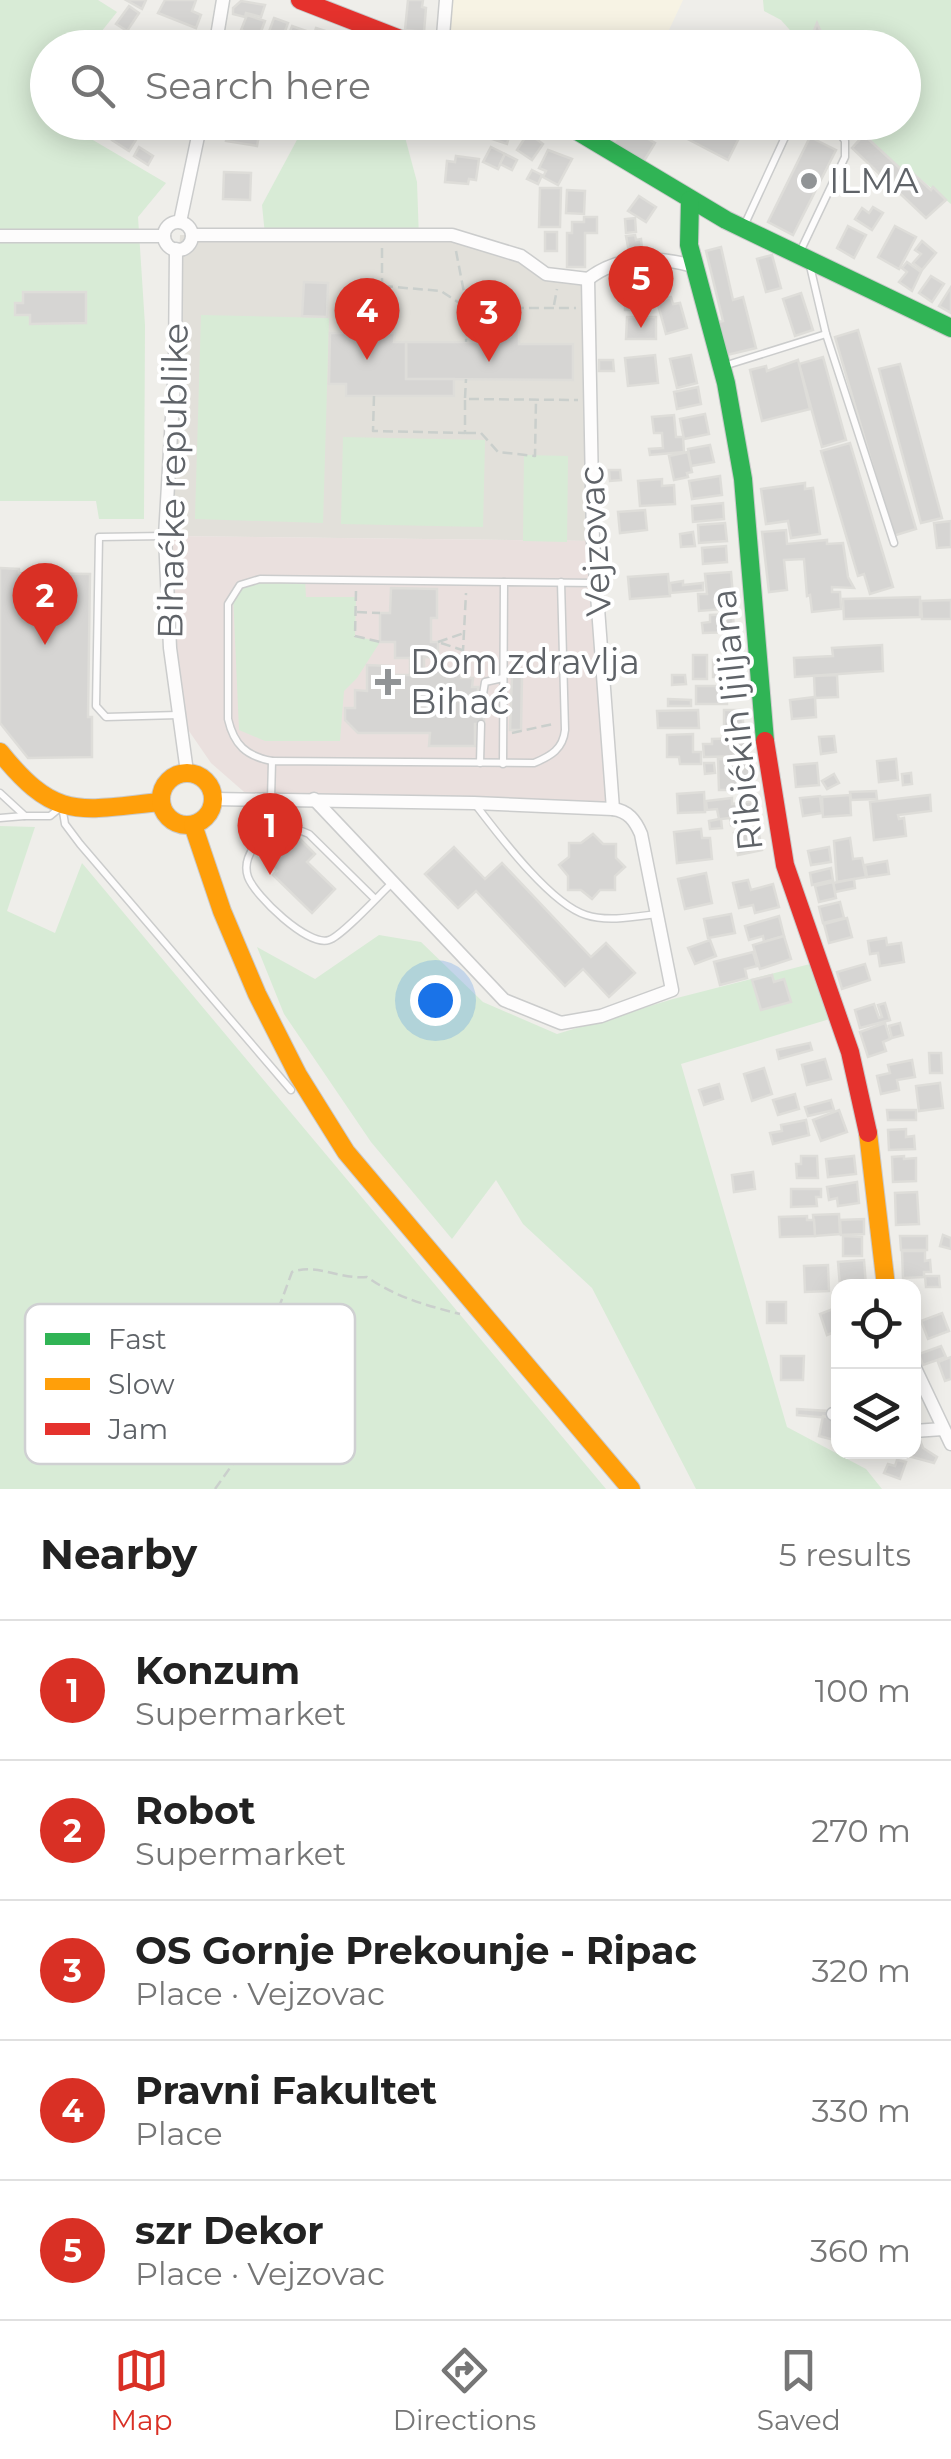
<!DOCTYPE html>
<meta charset="utf-8">
<style>
body{margin:0;font-family:Montserrat,sans-serif;background:#f2f2f2;color:#222}
.controls{position:absolute;right:30px;bottom:30px;display:grid;overflow:hidden;border-radius:20px;box-shadow:0 5px 25px #0003}
.controls button{width:90px;height:90px;display:grid;place-items:center;padding:0;border:0;border-bottom:2px solid #e0e0e0;background:#fff;color:#222;font:50px sans-serif}
.you{position:absolute;left:435px;top:1000px;width:35px;height:35px;margin:-25px;border:8px solid #fff;border-radius:50%;background:#1a73e8;box-shadow:0 0 0 15px #1a73e833}
.badge{display:grid;place-items:center;width:65px;height:65px;border-radius:50%;background:#d93025;color:#fff;font-size:32px;font-weight:700}
.pin{position:absolute;translate:-50% -82px;filter:drop-shadow(0 2px 5px #0008)}
.pin::after{content:'';position:absolute;top:52px;width:35px;height:30px;background:inherit;clip-path:polygon(0 0,100% 0,50% 100%)}
.list{margin:0;padding:0;list-style:none}
h2{display:flex;justify-content:space-between;align-items:center;height:130px;margin:0;padding:0 40px;font-size:42px}
h2 small{font-size:32px;font-weight:400;color:#767676}
.list li{display:grid;grid-template-columns:65px 1fr auto;gap:30px;align-items:center;box-sizing:border-box;height:140px;padding:0 40px;border-top:2px solid #e0e0e0}
.list b{display:block;font-size:38px;white-space:nowrap}
.list p{margin:0;font-size:32px;white-space:nowrap;color:#767676}
.list em{font-size:32px;font-style:normal;color:#767676}
.icon{flex:none;width:55px;height:55px;fill:none;stroke:currentColor;stroke-width:2;stroke-linecap:round;stroke-linejoin:round}
.map{position:relative;flex:none;width:951px;height:1489px;overflow:hidden}
.search{position:absolute;background:#fff;box-shadow:0 5px 25px #0003;left:30px;right:30px;top:30px;height:110px;display:flex;align-items:center;gap:25px;box-sizing:border-box;padding:0 35px;border-radius:55px;color:#767676;font-size:38px}
.sheet{height:830px;background:#fff}
nav{display:flex;justify-content:space-around;align-items:center;box-sizing:border-box;height:140px;border-top:2px solid #e0e0e0;background:#fff;font-size:28px;color:#767676}
nav a{display:grid;justify-items:center;gap:5px}
nav .on{color:#d93025}
.map>svg:first-child{display:block}
</style>
<div class="map">
<svg width="951" height="1489" viewBox="0 0 951 1489">
<rect width="100%" height="100%" fill="#efeeea"/>
<path fill="#f7f3e4" d="M446,0H683L661,47L442,48Z"/>
<path fill="#e2e0da" d="M180,235H382L485,243L546,274L588,279L593,541L165,536Z"/>
<path fill="#eae0de" d="M165,536L593,541L613,809L251,798L211,763L178,715Z"/>
<g fill="#d8ebd6">
<path d="M0,0H98L117,12L89,47L48,48V122L64,123L166,183L138,217L145,325L144,519H99L96,501H0Z"/>
<path d="M763,0H951V204L907,168L903,171L854,123L904,122V48L828,47L817,24L805,47L781,20L764,11Z"/>
<path d="M393,122L402,126L417,182L419,239L265,235L262,205L306,123Z"/>
<path d="M201,315L329,318L323,523L195,519Z"/>
<path d="M343,437L485,440L483,527L341,524Z"/>
<path d="M524,455L568,456L567,542L523,541Z"/>
<path d="M305,579L306,597H356L355,636L380,642L357,678L344,691L340,741H265L239,730L233,594L250,580Z"/>
<path d="M0,826L35,827L7,911L55,933L82,863L606,1489H0Z"/>
<path d="M379,935L421,942L483,1002L557,1034L673,999L810,964L833,1018L681,1064L787,1427L866,1469L882,1489H696L592,1288L523,1224L496,1180L452,1239L371,1142L284,1014L257,947L315,979Z"/>
</g>
<g fill="#d6d5d3" stroke="#deddd9" stroke-width="2.5">
<path d="M126,0H146L142,9Z"/>
<path d="M165,0H196L192,11L201,15L196,28L158,13Z"/>
<path d="M408,0H423L422,7L426,8L424,32L405,30Z"/>
<path d="M241,1L265,5L261,17L246,13L245,17L233,14V8Z"/>
<path d="M129,6L139,13L127,31L116,24Z"/>
<path d="M247,15L265,21L257,42L246,37L248,33L241,30Z"/>
<path d="M274,18L288,23L279,48H263Z"/>
<path d="M817,23L828,48H807Z"/>
<path d="M292,26L312,33L307,48H284Z"/>
<path d="M316,28L344,37L341,48H310Z"/>
<path d="M147,36L160,43L158,48L143,44Z"/>
<path d="M238,36L257,45L256,48H233Z"/>
<path d="M681,36L708,48H676Z"/>
<path d="M91,122H137L144,127L129,151L112,140L114,136L103,129L98,136L86,129Z"/>
<path d="M229,122L261,124L257,146L226,141Z"/>
<path d="M494,122H513L507,144L489,138Z"/>
<path d="M592,122H619L624,125L613,144L588,129Z"/>
<path d="M655,122H747L728,160Z"/>
<path d="M624,125L655,143L644,161L613,144Z"/>
<path d="M528,133L543,144L532,160L517,150Z"/>
<path d="M864,135L903,171L890,184L852,148Z"/>
<path d="M810,137L836,150L793,235L768,222Z"/>
<path d="M139,147L153,156L148,165L134,156Z"/>
<path d="M491,147L505,154L498,169L483,162Z"/>
<path d="M548,150L572,159L558,185L543,177L546,171L539,168Z"/>
<path d="M505,154L517,160L512,170L500,164Z"/>
<path d="M456,156L479,159L476,180L469,179L468,184L445,182L447,161L455,162Z"/>
<path d="M907,168L931,190L933,187L946,200L926,218L890,184Z"/>
<path d="M532,170L542,175L538,184L527,179Z"/>
<path d="M224,172L251,173L250,200L223,199Z"/>
<path d="M540,188H561L560,227H539Z"/>
<path d="M567,190L585,191L584,214L566,213Z"/>
<path d="M639,196L656,207L646,222L628,211Z"/>
<path d="M873,207L883,213L872,230L855,219L862,208L869,213Z"/>
<path d="M584,217H597V233H585V267H567V233H572V222H584Z"/>
<path d="M635,218L636,232L626,233L625,219Z"/>
<path d="M848,226L866,235L854,258L837,248Z"/>
<path d="M895,226L916,237L899,269L878,257Z"/>
<rect x="545" y="232" width="12" height="19"/>
<path d="M635,235L636,240L641,239L642,249L629,252L626,236Z"/>
<path d="M922,241L936,253L922,270L913,263L921,254L915,250Z"/>
<path d="M721,247L733,300L743,297L756,348L727,355L719,322L723,321L706,251Z"/>
<path d="M772,255L781,288L766,292L757,259Z"/>
<path d="M907,262L921,272L912,291L899,282L907,272L902,268Z"/>
<path d="M931,276L944,284L932,302L919,293Z"/>
<path d="M304,282L328,283L327,317L302,316Z"/>
<path d="M951,287V313L939,306Z"/>
<rect x="625" y="289" width="25" height="21"/>
<path d="M23,292H86V323L30,324V315H15V303H23Z"/>
<path d="M801,293L813,330L795,336L783,299Z"/>
<path d="M671,297L673,304L680,303L687,328L666,334L657,301Z"/>
<path d="M627,317H656V339H626Z"/>
<path d="M495,328H519V344H573V380L406,379V342H495Z"/>
<path d="M858,330L916,529L893,536L835,337Z"/>
<path d="M330,333H395L394,342H406V379H454V396H346V384H329Z"/>
<path d="M655,355L658,383L628,386L625,358Z"/>
<path d="M691,355L697,383L677,388L670,359Z"/>
<path d="M823,357L846,440L822,447L799,364Z"/>
<path d="M599,360H613L614,371H599Z"/>
<path d="M798,360L810,409L762,421L750,370L766,366L767,371Z"/>
<path d="M900,364L942,518L921,523L879,369Z"/>
<path d="M698,387L701,404L677,409L674,392Z"/>
<path d="M705,414L709,434L684,439L680,419Z"/>
<path d="M674,415L676,437H683L684,452L650,455L649,449L663,448L662,433H654L652,417Z"/>
<path d="M850,443L893,587L870,594L864,574L858,576L821,451Z"/>
<path d="M710,445L714,462L691,466L688,449Z"/>
<path d="M688,452L692,472L687,473L688,477L674,480L669,456Z"/>
<path d="M609,470H620L621,480L610,481Z"/>
<path d="M720,476L722,495L692,499L689,481Z"/>
<path d="M662,479V486L674,485L675,504L640,506L638,481Z"/>
<path d="M805,483V489L813,488L820,534L791,538L788,521L766,524L761,489Z"/>
<path d="M723,503L724,519L693,522L692,506Z"/>
<path d="M645,510L647,530L620,533L618,512Z"/>
<path d="M951,521V547L937,548L934,523Z"/>
<path d="M725,523L727,541L699,543L698,525Z"/>
<path d="M786,530L787,544L827,540V544L843,543L848,577L854,588L832,587V592H840L841,609L812,612L810,595L807,596L804,559L784,560L787,590L769,592L762,532Z"/>
<path d="M693,532L695,546L681,547L680,534Z"/>
<path d="M726,546L727,562L703,564L702,548Z"/>
<path d="M0,568L19,569V573L90,574L88,717H92V757L28,758L0,723Z"/>
<path d="M731,572L734,608L699,611L698,594H707L705,574Z"/>
<path d="M668,574L670,596L630,599L628,577Z"/>
<path d="M683,581V585L703,583V590L671,593L670,583Z"/>
<path d="M391,588L437,589V618H431V642H438V658L424,657V670H462L461,678H473L472,687H478V707H484V724H475V746H429L430,733H358L345,720V708H355V690L367,691V665L389,666V675H410V658H395V642H380V613H390Z"/>
<path d="M920,597V617L844,619L843,599Z"/>
<path d="M951,600V619H922L921,601Z"/>
<path d="M733,614L734,632L703,633L702,623L710,622V615Z"/>
<path d="M882,645L883,671L795,677L794,658L833,656L832,648Z"/>
<rect x="693" y="655" width="14" height="24"/>
<rect x="713" y="660" width="25" height="17"/>
<path d="M672,675H685L686,684L672,685Z"/>
<path d="M837,675L838,697L815,698L814,676Z"/>
<path d="M512,676H522L521,730H510Z"/>
<rect x="696" y="686" width="31" height="18"/>
<path d="M815,697L816,717L792,719L790,700Z"/>
<path d="M668,699L691,700V706H668Z"/>
<path d="M698,710L699,728H658L657,711Z"/>
<rect x="724" y="710" width="19" height="21"/>
<path d="M693,734V752H701V764H680L679,757H667V735Z"/>
<path d="M834,736L836,752L821,754L819,737Z"/>
<path d="M747,738L748,756L704,757L703,744H712V739Z"/>
<path d="M718,759H751L752,784H739V790H719Z"/>
<path d="M896,759L898,780L879,782L877,761Z"/>
<path d="M704,763H714L715,773L705,774Z"/>
<path d="M817,763L819,785L796,787L794,765Z"/>
<path d="M911,773L912,784L903,785L902,774Z"/>
<path d="M834,774L839,783L827,789L822,781Z"/>
<path d="M876,791L877,799L851,800L850,792Z"/>
<path d="M704,792L705,812L678,813L677,794Z"/>
<path d="M850,795L851,815L823,817L822,797Z"/>
<path d="M930,795L931,811L898,815L899,819L904,818L906,836L874,840L870,802Z"/>
<path d="M820,796L822,813L803,816L800,798Z"/>
<path d="M732,798V804L753,801L756,822L731,825L730,818L721,819L722,828L710,829L709,821L719,819L717,809L707,810L706,801Z"/>
<path d="M701,829L702,838H710L712,859L677,863L674,832Z"/>
<path d="M758,829L762,850L738,855L734,833Z"/>
<path d="M295,834L315,854L307,862L335,889L312,913L273,875L277,871L267,861Z"/>
<path d="M593,834L603,844H616V858L625,867L615,876V890H600L592,899L581,890H568V876L559,865L569,857V843H581Z"/>
<path d="M850,838L853,859L862,858L866,877L837,882L834,841Z"/>
<path d="M454,847L485,879L502,863L591,957L606,943L635,973L609,997L583,969L565,986L476,891L458,908L425,874Z"/>
<path d="M829,847L831,862L811,865L808,851Z"/>
<path d="M887,861L889,874L867,877L865,865Z"/>
<path d="M831,868L833,880L812,885L810,873Z"/>
<path d="M706,873L712,903L685,909L678,879Z"/>
<path d="M854,879L855,888L835,892L833,883Z"/>
<path d="M748,880L751,890L773,884L779,907L755,913L753,905L739,908L733,883Z"/>
<path d="M833,882L836,898L819,902L815,886Z"/>
<path d="M840,902L844,918L823,923L819,907Z"/>
<path d="M731,914L735,933L708,938L704,919Z"/>
<path d="M779,916L784,936L764,942L763,936L749,940L745,926Z"/>
<path d="M847,918L852,937L829,943L824,924Z"/>
<path d="M784,936L791,959L760,969L753,945Z"/>
<path d="M886,938L887,945L901,943L904,962L880,966L878,953L870,954L868,941Z"/>
<path d="M710,940L716,956L695,964L688,948Z"/>
<path d="M753,952L757,966L745,969L747,978L720,985L714,962Z"/>
<path d="M865,964L870,980L842,989L837,972Z"/>
<path d="M772,975L774,982L784,979L791,1002L761,1010L752,980Z"/>
<path d="M885,1003L890,1020L860,1028L855,1010L874,1004L879,1018L882,1017L878,1005Z"/>
<path d="M885,1023L890,1039L883,1042L886,1051L868,1057L860,1032Z"/>
<path d="M900,1023L903,1035L892,1038L889,1026Z"/>
<path d="M810,1043L812,1050L779,1059L777,1050Z"/>
<path d="M929,1053H941L942,1073H930Z"/>
<path d="M825,1059L831,1079L807,1085L802,1065Z"/>
<path d="M912,1060L915,1077L897,1080L899,1090L881,1094L877,1076L890,1073L888,1065Z"/>
<path d="M764,1068L772,1094L752,1101L744,1074Z"/>
<path d="M940,1083L943,1108L919,1111L916,1086Z"/>
<path d="M719,1084L723,1099L704,1105L699,1090Z"/>
<path d="M795,1094L799,1109L778,1115L773,1100Z"/>
<path d="M831,1100L834,1110L808,1116L805,1107Z"/>
<path d="M839,1110L847,1132L821,1141L813,1120Z"/>
<path d="M887,1110H916V1120H888Z"/>
<path d="M806,1120L809,1135L773,1144L770,1133L782,1131L781,1125Z"/>
<path d="M906,1129V1137L914,1136L915,1149L889,1150L888,1130Z"/>
<path d="M801,1156H817L818,1178H797L796,1164H801Z"/>
<path d="M854,1156L856,1174L828,1177L826,1159Z"/>
<path d="M904,1156V1159L916,1158V1181L893,1182L892,1157Z"/>
<path d="M753,1172L755,1189L734,1192L732,1175Z"/>
<path d="M857,1182L859,1203L838,1206L837,1198L829,1200L827,1187Z"/>
<path d="M791,1189H821V1197H816L817,1206L791,1207Z"/>
<path d="M917,1192L919,1224L896,1225L895,1193Z"/>
<path d="M839,1214L840,1234L815,1236L813,1215Z"/>
<path d="M807,1216V1220H814L815,1236L780,1237L779,1217Z"/>
<path d="M864,1219V1234L841,1235L840,1220Z"/>
<path d="M943,1235L951,1238V1249L940,1246Z"/>
<path d="M843,1236L862,1237V1256H843Z"/>
<path d="M900,1236H927V1250H901Z"/>
<path d="M902,1251H925V1261L930,1260L931,1272H924V1277L903,1278Z"/>
<path d="M864,1260L866,1286H840L838,1262Z"/>
<path d="M828,1265L829,1291L805,1292L804,1266Z"/>
<path d="M925,1276H939L940,1287H926Z"/>
<rect x="767" y="1302" width="19" height="21"/>
<path d="M838,1307V1336L837,1331L827,1335L820,1314Z"/>
<path d="M942,1313L949,1331L928,1339L921,1321Z"/>
<path d="M941,1346L946,1357L923,1365L919,1354Z"/>
<path d="M781,1356H804L803,1380H781Z"/>
<path d="M951,1357V1379L945,1381L938,1362Z"/>
<path d="M797,1409L829,1411V1418L797,1415Z"/>
<path d="M823,1416L838,1420V1441L819,1436Z"/>
<path d="M918,1435L923,1448L937,1457L934,1463L908,1456L906,1452H914V1436Z"/>
<path d="M897,1460L906,1462L900,1479L884,1473L888,1464L895,1466Z"/>
</g>
<g fill="none" stroke-linecap="round" stroke-linejoin="round">
<defs>
<g id="lane">
<path d="M744,226L792,122"/>
<path d="M799,254L845,157V141L833,122"/>
<path d="M810,266L826,334L894,543"/>
<path d="M727,365L826,334"/>
<path d="M165,536L99,537L96,706L106,717L178,715"/>
<path d="M481,707L485,682L503,678"/>
<path d="M272,761C246,756 234,745 228,719V604L240,585L260,579L504,582"/>
<path d="M480,763L481,724"/>
<path d="M503,764L504,582L595,583"/>
<path d="M0,793L25,816H50L62,806L65,824L80,844L291,1090"/>
<path d="M271,799L272,761L534,763C551,756 563,749 565,730L561,582"/>
<path d="M475,804C498,834 550,904 586,915C607,922 634,917 657,914"/>
<path d="M0,818L24,816"/>
<path d="M375,899L309,834C300,830 289,827 279,829C260,834 241,857 248,877C255,896 308,947 329,940C342,936 380,894 392,883"/>
</g>
<g id="street">
<path d="M215,48L223,0"/>
<path d="M442,48L446,0"/>
<path d="M180,222L201,122"/>
<circle cx="178" cy="236" r="14"/>
<path d="M192,235H452L521,256L546,274L588,279"/>
<path d="M0,236H164"/>
<path d="M176,249L175,366L165,536L170,648L187,772"/>
<path d="M588,279C619,255 656,256 693,266"/>
<path d="M214,799L474,803L613,809L593,541L588,279"/>
<path d="M314,799L504,1000L561,1023L601,1016L672,990L641,834C635,820 628,811 613,809"/>
<path d="M914,1366L951,1444"/>
<path d="M833,1414L838,1416"/>
<path d="M914,1431L943,1429"/>
</g>
<g id="fast">
<path d="M562,122L726,220L951,328"/>
<path d="M690,200L689,245L726,383L743,479L765,741"/>
</g>
<g id="slow">
<path d="M0,752C56,822 79,810 161,802"/>
<circle cx="187" cy="799" r="26"/>
<path d="M193,825L222,911L257,994L298,1075L346,1152L631,1489"/>
<path d="M868,1133L886,1286"/>
</g>
<g id="jam">
<path d="M300,0L423,48"/>
<path d="M765,741L785,865L850,1052L868,1133"/>
</g>
</defs>
<use href="#lane" stroke="#cbcccc" stroke-width="9"/>
<use href="#street" stroke="#cbcccc" stroke-width="15"/>
<use href="#fast" stroke="#cacacb" stroke-width="20"/>
<use href="#slow" stroke="#cacacb" stroke-width="20"/>
<use href="#jam" stroke="#cacacb" stroke-width="20"/>
<g stroke="#cacfcc" stroke-width="2.5" stroke-dasharray="10 5" stroke-linecap="butt">
<path d="M456,251L467,308H576"/>
<path d="M383,286L441,291L467,308L466,342"/>
<path d="M554,305L557,289"/>
<path d="M382,333V247"/>
<path d="M374,396L373,431L465,433V399L578,400"/>
<path d="M465,398L466,379"/>
<path d="M466,433H481L498,452L535,456L536,400"/>
<path d="M356,591L355,636L380,642"/>
<path d="M357,612L380,613"/>
<path d="M438,642L464,633"/>
<path d="M441,643L462,650"/>
<path d="M462,670L466,593"/>
<path d="M515,672H552"/>
<path d="M512,733L553,724"/>
<path d="M215,1489L247,1444L265,1345L292,1272C317,1263 341,1280 367,1277C395,1297 428,1306 460,1314"/>
</g>
<use href="#lane" stroke="#fdfcfc" stroke-width="6"/>
<use href="#street" stroke="#fdfcfc" stroke-width="12"/>
<use href="#fast" stroke="#30b455" stroke-width="18"/>
<use href="#slow" stroke="#ff9f0a" stroke-width="18"/>
<use href="#jam" stroke="#e5322d" stroke-width="18"/>
</g>
<g fill="#919496" stroke="#fff" stroke-width="4">
<circle cx="809" cy="181" r="10"/>
<path d="M383 667h10v10h10v10h-10v10h-10v-10h-10v-10h10z"/>
</g>
<g text-anchor="middle" stroke-width="8" stroke-linejoin="round" paint-order="stroke">
<g font-size="35" fill="#5f6368" stroke="#fff" text-anchor="start">
<text x="829" y="193">ILMA</text>
<text x="410" y="674">Dom zdravlja<tspan x="410" dy="40">Bihać</tspan></text>
</g>
<g font-size="35" fill="#5f6368" stroke="#fff">
<text transform="translate(173 481) rotate(-89)" y="12">Bihaćke republike</text>
<text transform="translate(595 541) rotate(-93)" y="12">Vejzovac</text>
<text transform="translate(737 720) rotate(-96)" y="12">Ribićkih ljiljana</text>
</g>
</g>
<rect x="25" y="1304" width="330" height="160" rx="15" fill="#fff" stroke="#cfd0d2" stroke-width="2.5"/>
<rect x="45" y="1333" width="45" height="12" fill="#30b455"/>
<rect x="45" y="1378" width="45" height="12" fill="#ff9f0a"/>
<rect x="45" y="1423" width="45" height="12" fill="#e5322d"/>
<g font-size="28" fill="#5f6368">
<text x="108" y="1349">Fast</text>
<text x="108" y="1394">Slow</text>
<text x="108" y="1439">Jam</text>
</g>
</svg>
<div class="controls">
<button><svg class="icon" aria-label="locate" viewBox="0 0 24 24"><circle cx="12" cy="12" r="6"/><path d="M12 2v4M12 18v4M2 12h4M18 12h4"/></svg></button>
<button><svg class="icon" aria-label="layers" viewBox="0 0 24 24"><path d="M12 4l9 5-9 5-9-5zM3 14l9 5 9-5"/></svg></button>
</div>
<div class="you"></div>
<div class="pin badge" style="left:270px;top:875px">1</div>
<div class="pin badge" style="left:45px;top:645px">2</div>
<div class="pin badge" style="left:489px;top:362px">3</div>
<div class="pin badge" style="left:367px;top:360px">4</div>
<div class="pin badge" style="left:641px;top:328px">5</div>
<div class="search"><svg class="icon" aria-label="search" viewBox="0 0 24 24"><circle cx="10" cy="10" r="6"/><path d="M15 15l6 6"/></svg>Search here</div>
</div>
<section class="sheet">
<h2>Nearby<small>5 results</small></h2>
<ul class="list">
<li><span class="badge">1</span><div><b>Konzum</b><p>Supermarket</p></div><em>100 m</em></li>
<li><span class="badge">2</span><div><b>Robot</b><p>Supermarket</p></div><em>270 m</em></li>
<li><span class="badge">3</span><div><b>OS Gornje Prekounje - Ripac</b><p>Place · Vejzovac</p></div><em>320 m</em></li>
<li><span class="badge">4</span><div><b>Pravni Fakultet</b><p>Place</p></div><em>330 m</em></li>
<li><span class="badge">5</span><div><b>szr Dekor</b><p>Place · Vejzovac</p></div><em>360 m</em></li>
</ul>
</section>
<nav>
<a class="on"><svg class="icon" aria-label="map" viewBox="0 0 24 24"><path d="M3 6l6-2 6 2 6-2v14l-6 2-6-2-6 2zM9 4v14M15 6v14"/></svg>Map</a>
<a><svg class="icon" aria-label="directions" viewBox="0 0 24 24"><path d="M12 3l9 9-9 9-9-9zM9 14v-3h6M13 9l2 2-2 2"/></svg>Directions</a>
<a><svg class="icon" aria-label="saved" viewBox="0 0 24 24"><path d="M7 4h10v16l-5-4-5 4z"/></svg>Saved</a>
</nav>
